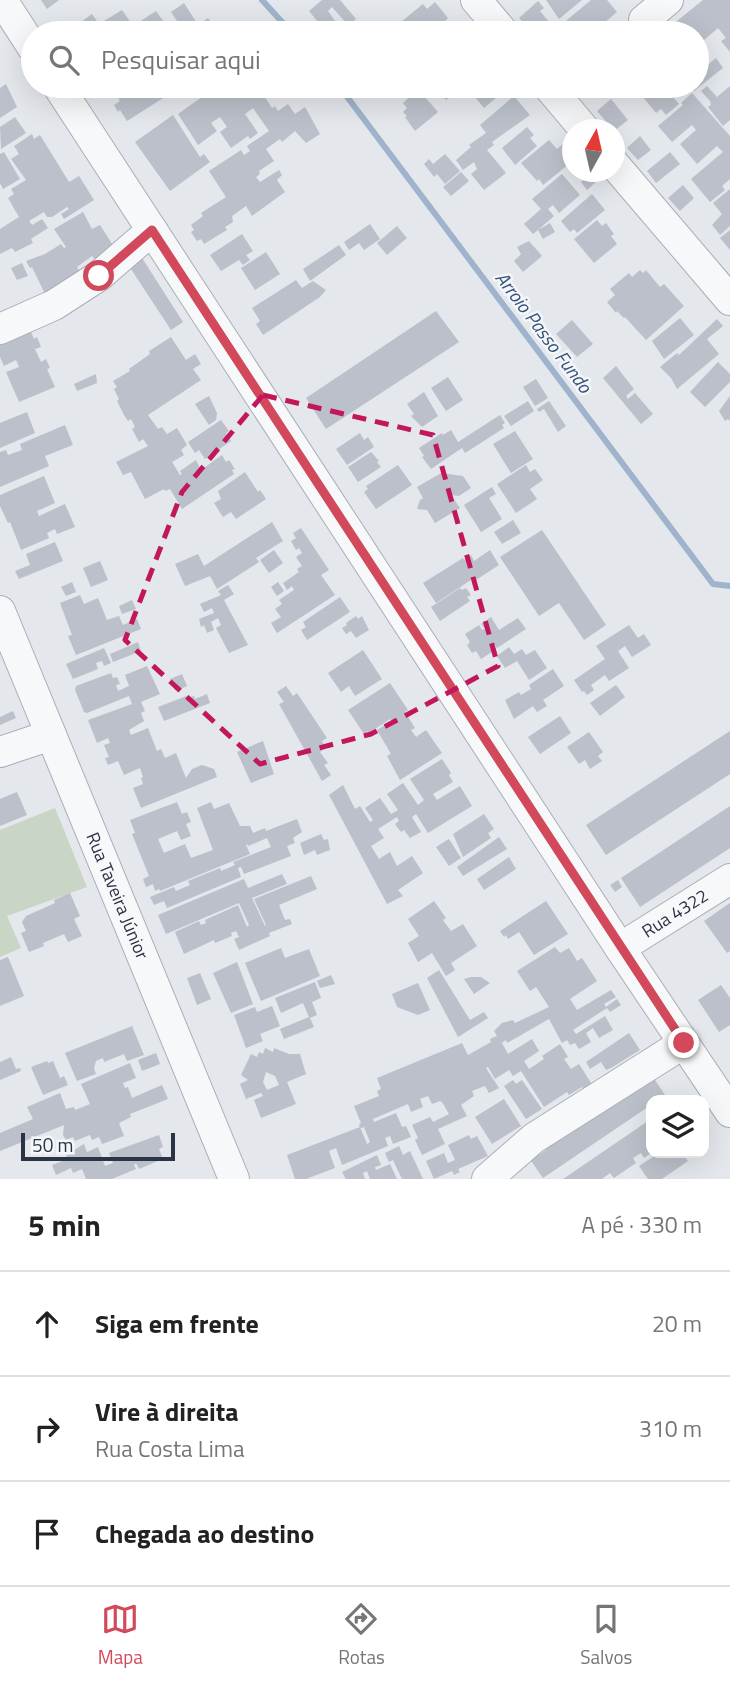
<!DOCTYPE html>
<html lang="pt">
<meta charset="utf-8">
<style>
body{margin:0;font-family:"Titillium Web",sans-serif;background:#f2f2f2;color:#222}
.controls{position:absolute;right:21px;bottom:21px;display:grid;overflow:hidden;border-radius:14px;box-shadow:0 7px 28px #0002}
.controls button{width:63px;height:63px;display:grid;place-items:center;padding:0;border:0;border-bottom:2px solid #e0e0e0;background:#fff;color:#222;font:35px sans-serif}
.compass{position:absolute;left:562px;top:119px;width:63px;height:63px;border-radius:50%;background:#fff;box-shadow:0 7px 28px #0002;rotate:8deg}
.scale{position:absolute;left:21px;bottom:18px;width:154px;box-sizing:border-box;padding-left:7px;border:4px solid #2b3445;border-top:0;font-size:19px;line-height:24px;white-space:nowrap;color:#2b3445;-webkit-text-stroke:5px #f4f6f9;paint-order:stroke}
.stop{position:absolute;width:21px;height:21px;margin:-16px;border:5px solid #d1495b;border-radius:50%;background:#fff}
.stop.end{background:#d1495b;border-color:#fff;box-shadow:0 2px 7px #0008}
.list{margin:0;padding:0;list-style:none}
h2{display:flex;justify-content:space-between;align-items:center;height:91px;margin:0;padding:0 28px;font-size:30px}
h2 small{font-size:23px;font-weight:400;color:#767676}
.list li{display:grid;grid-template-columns:46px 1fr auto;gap:21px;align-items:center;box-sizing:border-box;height:105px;padding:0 28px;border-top:2px solid #e0e0e0}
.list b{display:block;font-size:26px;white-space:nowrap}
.list p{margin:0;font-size:23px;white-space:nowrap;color:#767676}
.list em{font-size:23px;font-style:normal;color:#767676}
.icon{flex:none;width:38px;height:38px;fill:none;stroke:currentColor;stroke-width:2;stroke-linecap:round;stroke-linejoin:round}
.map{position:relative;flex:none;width:730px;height:1179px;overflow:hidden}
.search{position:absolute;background:#fff;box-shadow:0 7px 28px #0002;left:21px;right:21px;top:21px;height:77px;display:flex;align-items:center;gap:18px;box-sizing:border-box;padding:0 24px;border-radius:38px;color:#767676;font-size:26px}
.sheet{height:406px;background:#fff}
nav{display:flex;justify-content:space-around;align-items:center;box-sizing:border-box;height:98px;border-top:2px solid #e0e0e0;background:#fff;font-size:19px;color:#767676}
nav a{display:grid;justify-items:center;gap:4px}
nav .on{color:#d1495b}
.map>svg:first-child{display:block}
</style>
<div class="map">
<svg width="730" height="1179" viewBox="0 0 730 1179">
<rect width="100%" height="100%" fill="#e4e7ec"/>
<path fill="#c9d6c5" d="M55,808L87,887L7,916L21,948L0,957V830Z"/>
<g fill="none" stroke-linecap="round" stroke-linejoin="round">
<g stroke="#9fb4cc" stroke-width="6">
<path d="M262,0L292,33"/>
<path d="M339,86L713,584L730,586"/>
</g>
</g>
<g fill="#bbc0ca" fill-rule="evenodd">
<path d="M41,0H59L47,9Z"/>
<path d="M322,0H340L356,19L348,25L332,7L328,11L335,21L332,23L340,33H327L309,11Z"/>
<path d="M546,0H582L559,19Z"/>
<path d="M591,0H607L617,12L592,33H558L555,30Z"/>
<path d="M703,0H730V52L721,41L726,38L718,28L697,46V33H662Z"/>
<path d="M538,1L544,8L540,11L554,28L548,33H532L519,18Z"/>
<path d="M435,2L448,18L434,33H392L390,31L423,4L427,9Z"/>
<path d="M184,3L198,25L208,18L215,28L206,33H185L171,12Z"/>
<path d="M122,10L133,26L156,11L172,33H78L74,27L92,14L99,24Z"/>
<path d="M716,58L723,68L694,91L690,86H697V74Z"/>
<path d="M6,84L17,107L0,118V88Z"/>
<path d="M111,86H182L127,121L120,110L118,112L114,105L120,101Z"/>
<path d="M224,86H258L272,108L275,106L278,111L288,104L295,114L305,107L320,134L306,143L295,131L282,142L280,139L266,149L274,161L259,171L260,174L256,177L260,182L279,170L282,175L277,180L285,192L252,216L246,206L232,216L233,222L225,227L227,230L204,244L201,239L197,241L191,232L194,230L191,225L203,216L201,213L226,197L209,171L241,150L244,155L250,151L247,146L269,131L253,108L245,114L258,133L250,139L248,136L231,148L220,132L227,127L220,117L211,123L217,131L198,145L178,114L206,94L207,97Z"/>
<path d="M435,86H464L446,100Z"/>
<path d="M478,86H508L509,87L484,108L471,92Z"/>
<path d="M620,86H640L628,95Z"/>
<path d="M654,86H681L684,89L674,98L679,104L666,115L661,109L656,113L642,96Z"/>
<path d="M707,86L717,97L730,86V120L723,126L708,107L711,105L710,101L701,91Z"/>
<path d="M418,89L438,112L415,131L405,117L407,116L403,112L407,108L403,103Z"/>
<path d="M692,93L730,136V179L722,186L725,190L710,202L691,179L723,152L717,146L697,164L680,144L696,130L692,125L672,142L658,126L683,105L681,103Z"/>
<path d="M514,96L530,115L492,142L494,145L487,150L506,173L484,190L471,174L477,169L474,162L463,170L456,160L471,147L469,145L486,133L480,125Z"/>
<path d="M611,99L628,120L614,131L597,111Z"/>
<path d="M173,115L200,157L204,154L210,162L170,191L135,142Z"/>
<path d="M15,117L26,133L1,149L0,127Z"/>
<path d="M527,127L534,135L530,138L537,146L515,165L502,148Z"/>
<path d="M32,134L34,139L40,135L69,182L79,176L94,200L64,219L61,214L69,209L67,207L52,217H47L44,212L29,221L32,225L42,219L48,228L31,239L33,243L15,252L12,248L0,254V229L19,217L8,198L14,194L11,189L26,180L11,159L19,154L14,146Z"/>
<path d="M640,136L651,150L638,160L627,148Z"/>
<path d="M549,140L557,149L567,140L572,146L562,155L569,164L543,185L539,179L537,181L521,163Z"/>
<path d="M4,152L20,179L3,189L0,183V154Z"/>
<path d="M670,152L680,164L656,183L647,171Z"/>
<path d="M445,154L460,171L445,184L437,174L434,177L424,164L429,159L433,164Z"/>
<path d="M461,172L469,181L451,196L443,187Z"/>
<path d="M593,172L599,179L587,190L581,182Z"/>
<path d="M562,174L580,195L559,213L553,205L548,209L554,216L538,230L550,223L555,232L543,239L538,230L533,234L524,224L541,209L532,199Z"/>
<path d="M683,185L694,198L680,211L668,198Z"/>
<path d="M730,189V226L720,235L712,225L722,214L713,203Z"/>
<path d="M592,194L605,210L577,233L574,229L570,232L561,221Z"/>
<path d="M83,212L92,229L100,225L116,250L98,263L92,256L77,267L82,275L46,296L32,267L30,268L26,261L45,254L61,244L64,248L66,247L54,229Z"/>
<path d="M597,220L602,226L606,223L614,234L611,236L617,244L594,263L574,239Z"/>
<path d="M370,224L380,239L364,250L359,243L349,250L344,242Z"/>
<path d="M397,226L407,238L387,255L377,243Z"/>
<path d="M730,230V250L720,238Z"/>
<path d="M242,234L253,251L246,255L250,260L243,265L239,260L221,271L210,255Z"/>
<path d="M529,241L542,256L523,272L514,261L521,254L517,247Z"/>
<path d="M339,245L346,255L310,281L303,269Z"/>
<path d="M266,252L280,274L255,290L241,268Z"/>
<path d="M142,258L183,322L171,330L127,263Z"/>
<path d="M22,263L28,276L17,280L11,268Z"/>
<path d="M640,270L643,273L646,270L660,287L664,284L684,306L646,340L625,317L624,318L617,311L616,313L607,302L615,295L610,289L629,273L632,277Z"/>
<path d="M296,280L302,288L313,281L326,290L320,297L263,335L256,324L260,321L252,308Z"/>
<path d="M436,311L459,342L326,429L306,398Z"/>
<path d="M680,318L694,335L664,359L652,341Z"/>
<path d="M717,319L723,326L707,339L719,354L677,389L671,378L660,367L677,353L679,355Z"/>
<path d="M26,320L34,339L37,337L41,347L35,349L41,362L46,359L50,368L47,369L55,387L19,402L6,372L19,367L16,360L4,366L0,357V332Z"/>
<path d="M572,320L593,344L577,357L556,334Z"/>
<path d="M171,337L186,360L195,354L201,364L193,369L201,380L148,415L158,429L162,427L167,434L177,428L187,445L181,450L184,455L172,462L180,475L182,474L180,471L196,460L201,470L222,455L226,462L229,460L235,469L232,470L234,474L182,509L170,489L165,491L164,489L145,499L131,472L123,475L116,462L148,446L143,439L139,442L132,429L135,427L131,419L128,421L124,415L117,401L119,399L114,389L117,387L113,381L130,371L129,369L150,354L149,351Z"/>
<path d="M718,362L730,374V382L705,407L690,392Z"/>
<path d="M616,366L634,389L626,396L628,399L635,393L653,414L641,424L603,378Z"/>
<path d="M96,374L97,383L77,391L74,384Z"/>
<path d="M448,377L463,400L446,411L431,388Z"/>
<path d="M536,379L548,398L535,406L523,387Z"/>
<path d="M424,392L438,416L422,427L411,416L414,414L407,404Z"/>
<path d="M209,396L217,413L216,420L209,425L195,404Z"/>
<path d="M730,396V421L728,419L725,421L719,411Z"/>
<path d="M528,401L534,411L511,426L504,416Z"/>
<path d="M549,401L566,426L558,432L544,409L539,412L537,409Z"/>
<path d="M27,412L35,433L0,448V423Z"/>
<path d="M500,415L505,423L502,425L504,428L465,453L462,448L431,469L422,457L424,456L419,448L442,433L443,435L451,430L458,442Z"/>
<path d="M221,420L229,431L226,433L231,441L205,459L199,450L195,453L188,442Z"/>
<path d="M65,425L73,445L45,456L49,466L0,487V452L6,450L8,455L22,450L20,444Z"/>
<path d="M515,431L533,459L511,473L493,444Z"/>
<path d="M360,433L364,440L368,437L374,447L347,465L336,449Z"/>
<path d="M371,452L379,461L377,462L381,467L358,482L348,467Z"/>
<path d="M398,465L412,485L376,509L364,492L368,489L366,486Z"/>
<path d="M526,465L530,472L535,469L543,480L530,489L537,499L516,513L497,484Z"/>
<path d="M245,472L258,492L260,490L266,499L236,519L231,512L223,517L214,503L221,499L218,491Z"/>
<path d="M441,473L463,476L471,488L459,496L451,495L460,508L435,523L427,510L417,509L420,500L423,498L417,487Z"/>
<path d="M44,476L55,503L37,511L39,516L65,504L75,527L57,534L55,529L47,533L49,538L21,550L10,522L8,523L0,506V495Z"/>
<path d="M492,487L496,494L489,498L502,519L481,532L464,505Z"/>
<path d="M513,520L521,533L502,544L494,532Z"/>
<path d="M272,522L283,541L256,558L259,562L217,589L210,576L185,586L175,564L198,554L204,566Z"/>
<path d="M301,528L329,570L321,575L335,595L277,633L271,623L281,617L275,609L282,604L279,600L294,590L292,586L287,590L283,583L299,572L297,569L302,566L296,557L302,553L299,548L296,550L291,541L296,538L293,533Z"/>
<path d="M542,530L606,625L584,640L559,603L539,616L500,557Z"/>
<path d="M55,542L63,561L19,579L15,571L30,565L26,554Z"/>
<path d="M274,550L283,563L269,573L260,560Z"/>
<path d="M490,550L499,565L476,580L474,578L436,603L423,583L463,558L464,560L471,555L474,561Z"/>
<path d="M100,561L108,580L91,587L83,568Z"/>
<path d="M72,582L76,592L66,596L61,587Z"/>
<path d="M278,582L284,591L277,596L271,587Z"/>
<path d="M228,585L234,594L224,600L248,645L229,653L216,628L221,625L218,618L211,622L214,630L207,633L204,625L201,627L199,619L214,613L212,608L204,612L200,604L221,595L218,591Z"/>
<path d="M460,588L462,590L466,588L471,595L467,597L470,601L440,621L431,607Z"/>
<path d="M80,595L84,604L98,598L107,620L119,616L123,625L137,619L141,629L76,655L68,636L72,635L60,603Z"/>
<path d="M340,597L350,612L307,640L301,630L306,627L303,622Z"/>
<path d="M132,600L136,609L122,614L119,606Z"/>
<path d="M356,616L358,619L362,616L369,630L356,638L351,631L346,634L342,628L347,625L346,623Z"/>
<path d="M491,617L499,630L518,618L526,629L497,648L494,644L492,645L495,650L481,659L476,651L472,653L467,645L470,642L465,634L479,625L482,630L485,629L481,624Z"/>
<path d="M629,625L638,638L644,634L651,645L632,657L625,646L618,651L629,668L609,681L605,675L591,685L594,690L587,695L584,691L582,692L574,680L605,659L596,646Z"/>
<path d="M138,642L141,651L113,662L110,654Z"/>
<path d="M509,647L514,654L522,649L526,655L535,650L547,668L529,680L517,661L505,668L497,656Z"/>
<path d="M104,648L111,663L104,666L102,661L96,663L98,669L73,679L66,664Z"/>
<path d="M363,650L382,679L355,696L349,686L341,692L328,673Z"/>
<path d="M147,666L160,694L141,702L145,711L141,713L144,721L129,730L131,735L148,728L157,751L161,749L165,758L176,753L186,778L192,769L202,765L214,769L217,777L141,808L133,788L143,784L141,778L143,777L140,768L124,775L118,761L108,765L105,758L109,757L104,745L110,743L108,738L97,743L88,720L132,704L129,696L87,713L84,712L75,690L76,686L111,673L113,678L117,677L120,684L116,685L118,691L129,686L125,675Z"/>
<path d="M553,669L564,686L543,700L547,706L537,712L533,706L514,719L505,700L519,692L521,695L531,689L529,685Z"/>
<path d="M182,674L187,686L176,691L170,679Z"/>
<path d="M390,683L408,710L405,712L415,728L411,730L416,737L426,730L442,753L400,780L387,756L391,754L377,730L391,721L390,719L369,733L368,731L364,734L348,710Z"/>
<path d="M616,685L625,697L600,716L590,703Z"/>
<path d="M286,686L293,696L297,693L327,738L322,741L326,748L320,752L328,763L324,765L331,775L322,781L279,704L284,702L277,692Z"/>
<path d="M207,694L210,703L164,721L158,707L189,695L190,697L194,696L195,699Z"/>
<path d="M13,711L16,718L0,725V717Z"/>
<path d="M560,716L571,733L540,754L528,737Z"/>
<path d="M730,731V774L606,855L586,825Z"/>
<path d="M589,732L603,752L598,756L602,761L590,769L585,760L579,764L567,747Z"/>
<path d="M263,741L274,774L251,783L237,752Z"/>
<path d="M442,759L451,773L449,775L453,782L433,794L437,800L460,786L472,806L428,833L416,814L412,817L421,832L410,838L404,830L401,832L395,824L399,821L397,817L378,829L384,838L371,846L379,859L390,852L397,866L412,856L423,873L398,890L403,896L387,904L329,795L343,785L355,809L360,806L370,822L373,820L365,808L380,798L391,814L398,810L387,794L403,783L418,805L424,800L410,779Z"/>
<path d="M17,792L27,815L0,826V799Z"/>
<path d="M177,802L182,814L187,812L191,822L186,824L191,836L181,840L177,831L158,839L164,853L185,844L191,858L213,850L197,808L211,802L214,809L229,803L240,826H250L253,833L265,828L266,831L297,819L302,832L293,838L295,843L287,846L291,856L244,874L241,867L238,868L241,877L167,908L164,901L154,905L150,897L174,887L176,891L190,885L188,881L220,868L221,871L235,865L233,862L271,847L267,838L248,846L247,844L246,845L250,854L160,891L159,889L155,891L153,884L146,887L143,879L149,876L132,834L135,833L130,820Z"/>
<path d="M730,806V848L640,907L621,878Z"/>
<path d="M484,814L494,829L488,833L491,838L463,857L453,834Z"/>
<path d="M321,834L324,840L328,839L330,850L317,855L315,850L304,855L300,843Z"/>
<path d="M499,837L507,849L463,876L457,867Z"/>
<path d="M449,839L461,858L449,866L436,847Z"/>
<path d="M509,857L516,869L484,890L477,879Z"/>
<path d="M282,874L287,884L252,898L265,926L266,925L254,899L311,876L317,889L279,905L285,920L290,919L292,924L269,933L270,936L239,950L234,939L239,937L236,931L231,933L232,936L215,943L214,940L184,954L175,932L199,921L201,925L206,923L205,920L238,905L247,927L249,925L239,903L166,934L158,915L244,879L248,888Z"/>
<path d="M618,880L622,887L615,892L610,885Z"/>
<path d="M70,893L80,916L74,919L82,936L68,942L64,934L43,943L44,946L29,952L21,933L26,931L22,922L26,916L55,903L54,900Z"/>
<path d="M434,901L446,918L443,920L451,931L463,924L477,946L451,963L455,970L446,976L432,953L418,962L408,943L419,936L408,919Z"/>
<path d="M546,901L568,934L534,955L519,932L508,939L506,935L504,937L500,931Z"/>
<path d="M730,903V951L727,953L704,921Z"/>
<path d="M555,947L560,953L569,948L577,961L582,958L597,981L570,999L577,1010L611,990L616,997L604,1004L606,1007L617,999L621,1005L610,1012L607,1008L573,1030L576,1034L605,1016L613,1030L599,1038L593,1028L586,1033L591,1042L579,1049L575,1043L570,1045L567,1040L562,1043L549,1019L507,1043L506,1040L502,1043L508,1054L532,1039L539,1051L524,1061L529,1069L544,1059L542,1056L560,1044L568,1057L564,1059L571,1069L579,1064L593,1086L585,1091L582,1087L569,1095L567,1092L544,1107L521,1071L513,1076L509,1070L495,1079L488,1067L486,1068L499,1088L489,1093L485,1086L472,1091L474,1096L461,1105L467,1116L438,1129L445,1144L422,1155L415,1140L418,1138L412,1125L430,1117L433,1122L449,1114L442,1102L440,1101L432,1104L428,1096L420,1099L423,1107L411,1112L408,1104L373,1119L374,1122L396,1113L402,1127L406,1126L411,1137L393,1144L390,1136L385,1138L388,1146L342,1165L336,1148L329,1151L335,1168L306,1179H295L287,1155L360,1127L367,1144L370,1142L364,1127L360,1129L359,1124L361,1123L354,1106L379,1096L377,1091L381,1089L377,1078L462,1043L468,1055L491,1042L490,1039L497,1036L494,1031L502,1023L513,1020L515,1023L549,1007L536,987L530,991L517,971Z"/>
<path d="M281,948L285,958L309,949L320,976L261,1001L245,963Z"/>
<path d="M8,957L24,996L0,1006V960Z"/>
<path d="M237,962L253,1004L231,1013L213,973Z"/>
<path d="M439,970L470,1020L484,1012L488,1018L458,1037L427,978Z"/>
<path d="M200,973L211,999L197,1005L187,978Z"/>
<path d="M331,975L335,984L320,988L317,981Z"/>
<path d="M471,977H481L490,983L474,994L464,979Z"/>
<path d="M315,982L321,998L312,1002L317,1015L310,1018L314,1027L284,1039L280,1029L309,1017L303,1003L281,1013L275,998Z"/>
<path d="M418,983L430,1010L418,1015L397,1007L392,994Z"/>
<path d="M721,985L730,998V1025L719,1032L698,1000Z"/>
<path d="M272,1006L280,1026L260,1034L263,1041L246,1048L234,1015L255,1007L257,1012Z"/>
<path d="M132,1026L144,1055L127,1061L124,1054L104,1062L103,1058L96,1061L94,1068L96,1074L77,1081L65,1053Z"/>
<path d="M629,1033L640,1050L611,1068L606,1070L601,1062L590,1069L586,1062Z"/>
<path d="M265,1048L273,1052L274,1048L289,1054H300L306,1074L287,1082L296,1104L261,1118L254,1100L263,1096L261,1093L246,1099L240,1084L248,1080L241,1075L251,1054L257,1057L259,1052L263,1054ZM266,1072L275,1076L279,1085L267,1090L263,1082Z"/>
<path d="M156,1053L160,1064L142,1071L138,1060Z"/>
<path d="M11,1057L16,1069L20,1068L21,1071L0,1080V1062Z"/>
<path d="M47,1061L48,1063L53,1061L60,1078L64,1076L68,1085L43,1095L31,1067Z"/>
<path d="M130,1063L136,1078L123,1083L125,1088L128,1087L132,1098L162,1085L168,1099L130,1114L131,1117L119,1123L124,1136L102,1144L99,1137L92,1140L90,1135L75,1141L73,1137L66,1140L63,1135L64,1125L0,1151V1133L33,1119L27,1107L60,1093L66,1109L74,1107L75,1110L90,1104L81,1084Z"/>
<path d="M653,1077L665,1095L658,1100H651V1105L543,1178L527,1155L535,1149L539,1155L546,1150L542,1144Z"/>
<path d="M513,1080L516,1084L522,1080L542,1109L526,1119L504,1086Z"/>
<path d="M504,1099L521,1126L492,1144L475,1117Z"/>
<path d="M651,1119V1153L644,1158L641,1153L633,1158L636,1163L614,1178L610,1173L602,1179H563Z"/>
<path d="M159,1135L163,1147L159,1149L163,1159L139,1169L136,1163L134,1165L136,1169L112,1179H86L82,1169L73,1173L71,1168L56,1175L52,1165L68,1159L66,1155L84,1144L87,1152L98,1147L105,1166L113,1163L109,1153Z"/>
<path d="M469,1135L471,1139L477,1136L488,1156L458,1169L460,1172L454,1175L452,1171L434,1179L426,1161L444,1153L448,1163L455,1160L448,1145Z"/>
<path d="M399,1146L403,1155L410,1151L423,1179H402L393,1160L389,1162L385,1153Z"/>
<path d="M659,1153H682L688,1161L662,1179H648L639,1166Z"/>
<path d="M377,1155L381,1165L375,1167L376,1170L390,1164L397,1179H370L367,1171L363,1173L365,1179H346L342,1172Z"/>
</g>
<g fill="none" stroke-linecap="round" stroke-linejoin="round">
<defs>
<g id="minor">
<path d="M2,0L33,48"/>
<path d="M476,0L504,33"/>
<path d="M644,20L668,0"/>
<path d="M58,86L620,948L730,1112"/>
<path d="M548,86L585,130"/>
<path d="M614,164L730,300"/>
<path d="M0,329L54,305L99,276L152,230"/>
<path id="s1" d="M0,611L234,1179"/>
<path d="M0,752L51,735"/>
<path id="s2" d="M620,948L730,879"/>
<path d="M487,1179L534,1138L684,1043"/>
</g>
</defs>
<use href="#minor" stroke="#a9aeb7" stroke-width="32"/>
<use href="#minor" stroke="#f7f8fa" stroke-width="30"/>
</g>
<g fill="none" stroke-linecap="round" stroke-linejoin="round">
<path stroke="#d1495b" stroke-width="9" d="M99,276L152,230L684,1043"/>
</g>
<path fill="none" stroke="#c2185b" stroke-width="5" stroke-dasharray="14 9" stroke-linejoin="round" d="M263,395L433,435L498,666L371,734L260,764L125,640L182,492Z"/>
<g text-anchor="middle" stroke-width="5" stroke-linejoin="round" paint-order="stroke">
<g font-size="18" fill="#2b3445" stroke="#f4f6f9">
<text dy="6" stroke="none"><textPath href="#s1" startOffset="308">Rua Taveira Júnior</textPath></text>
<text dy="6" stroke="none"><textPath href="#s2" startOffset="65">Rua 4322</textPath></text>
</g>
<g font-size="19" font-style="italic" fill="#34527a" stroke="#f4f6f9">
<text transform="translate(544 332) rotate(53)" y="7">Arroio Passo Fundo</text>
</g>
</g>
</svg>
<div class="controls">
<button><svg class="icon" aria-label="layers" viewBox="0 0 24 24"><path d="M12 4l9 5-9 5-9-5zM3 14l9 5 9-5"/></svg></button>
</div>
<svg class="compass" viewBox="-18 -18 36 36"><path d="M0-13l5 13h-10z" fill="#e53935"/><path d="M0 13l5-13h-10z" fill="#767676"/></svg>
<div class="scale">50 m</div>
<div class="stop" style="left:99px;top:276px"></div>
<div class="stop end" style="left:684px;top:1043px"></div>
<div class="search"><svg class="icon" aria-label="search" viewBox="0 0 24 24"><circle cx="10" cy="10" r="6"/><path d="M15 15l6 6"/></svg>Pesquisar aqui</div>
</div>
<section class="sheet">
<h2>5 min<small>A pé · 330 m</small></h2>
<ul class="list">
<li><svg class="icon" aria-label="ahead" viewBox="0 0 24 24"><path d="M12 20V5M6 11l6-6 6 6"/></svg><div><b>Siga em frente</b></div><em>20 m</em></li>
<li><svg class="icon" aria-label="right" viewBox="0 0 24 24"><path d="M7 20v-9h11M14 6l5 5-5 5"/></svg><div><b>Vire à direita</b><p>Rua Costa Lima</p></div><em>310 m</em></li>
<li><svg class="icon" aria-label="arrive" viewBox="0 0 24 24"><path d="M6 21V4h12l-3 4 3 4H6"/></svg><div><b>Chegada ao destino</b></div></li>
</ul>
</section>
<nav>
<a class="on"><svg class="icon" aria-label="map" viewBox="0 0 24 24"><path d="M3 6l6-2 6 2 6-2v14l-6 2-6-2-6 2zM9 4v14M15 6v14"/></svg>Mapa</a>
<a><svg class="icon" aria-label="directions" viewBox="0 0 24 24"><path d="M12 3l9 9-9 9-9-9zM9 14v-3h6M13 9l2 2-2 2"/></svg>Rotas</a>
<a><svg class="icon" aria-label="saved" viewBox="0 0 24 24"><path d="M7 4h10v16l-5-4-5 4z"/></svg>Salvos</a>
</nav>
